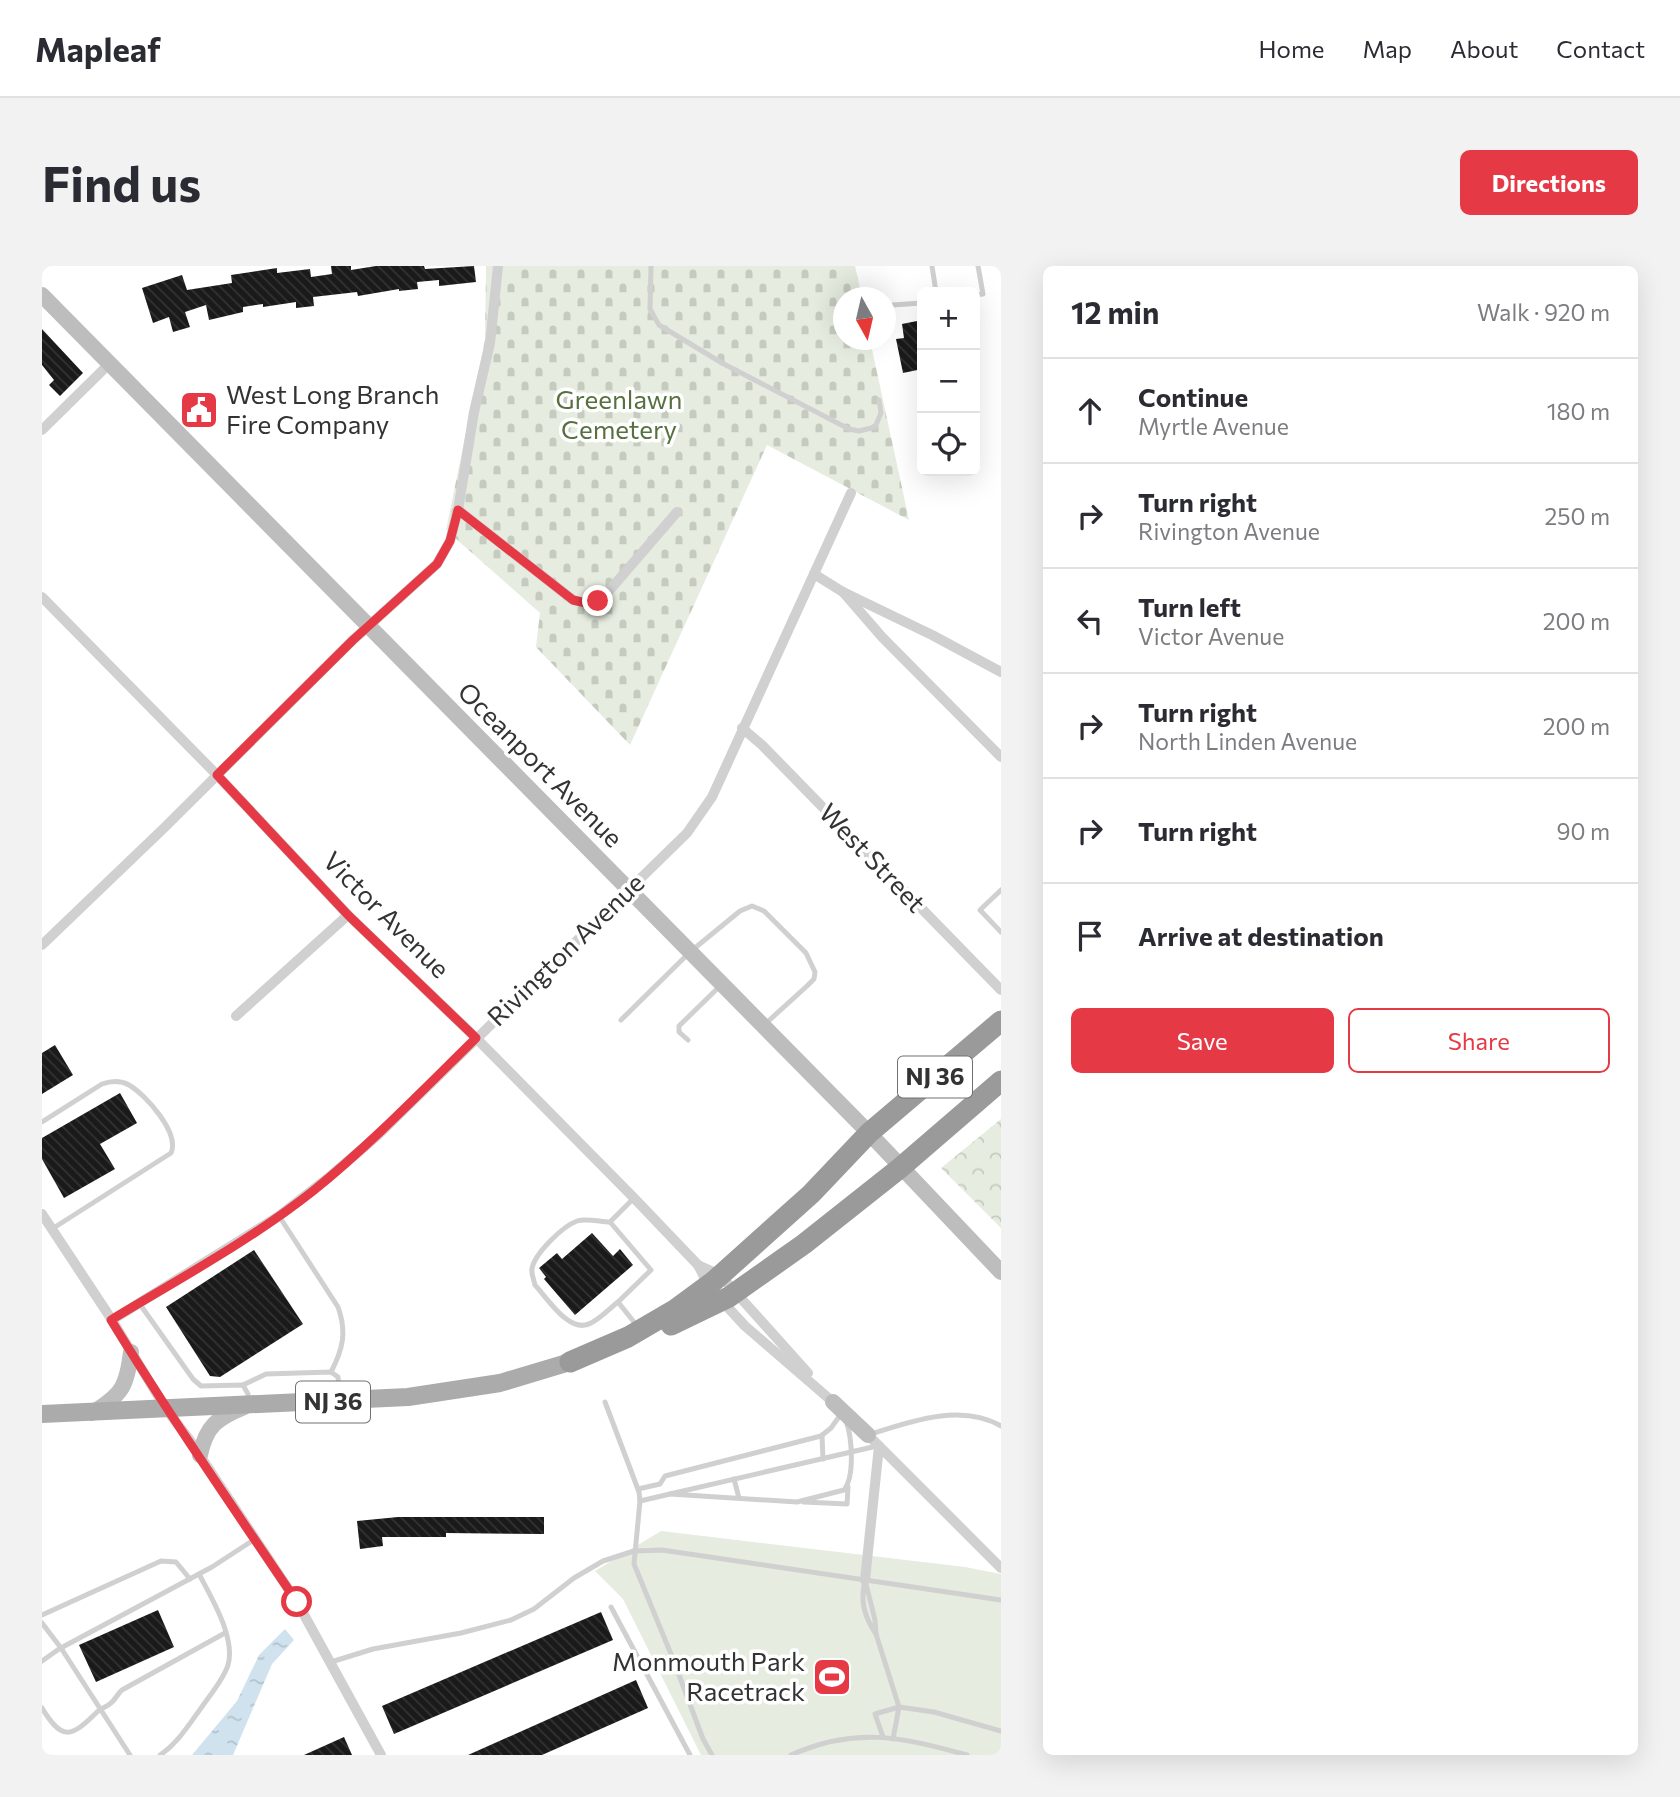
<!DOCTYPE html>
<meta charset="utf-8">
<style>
body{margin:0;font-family:Commissioner,sans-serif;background:#f2f2f3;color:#2b2b33}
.controls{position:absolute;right:21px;top:21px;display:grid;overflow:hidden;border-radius:10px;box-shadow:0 7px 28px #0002}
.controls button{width:63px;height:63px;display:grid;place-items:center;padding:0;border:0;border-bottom:2px solid #e1e1e2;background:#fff;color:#2b2b33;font:35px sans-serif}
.compass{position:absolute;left:791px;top:21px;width:63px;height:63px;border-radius:50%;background:#fff;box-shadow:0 7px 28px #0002;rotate:172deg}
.stop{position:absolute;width:21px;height:21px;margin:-16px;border:5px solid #e63946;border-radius:50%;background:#fff}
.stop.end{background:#e63946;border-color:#fff;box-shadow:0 2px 7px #0008}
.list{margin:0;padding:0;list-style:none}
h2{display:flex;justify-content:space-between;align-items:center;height:91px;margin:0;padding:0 28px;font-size:30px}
h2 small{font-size:23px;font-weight:400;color:#7c7c81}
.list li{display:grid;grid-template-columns:46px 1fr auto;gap:21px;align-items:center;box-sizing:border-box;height:105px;padding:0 28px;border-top:2px solid #e1e1e2}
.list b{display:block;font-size:26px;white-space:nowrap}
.list p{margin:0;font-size:23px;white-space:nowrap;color:#7c7c81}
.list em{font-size:23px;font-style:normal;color:#7c7c81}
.actions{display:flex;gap:14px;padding:21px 28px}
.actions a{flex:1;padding:16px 0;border:2px solid #e63946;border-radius:10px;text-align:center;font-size:24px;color:#e63946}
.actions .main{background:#e63946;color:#fff}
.icon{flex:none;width:38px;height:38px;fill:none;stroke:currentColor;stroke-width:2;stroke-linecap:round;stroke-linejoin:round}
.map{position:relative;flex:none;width:959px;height:1489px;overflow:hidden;border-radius:10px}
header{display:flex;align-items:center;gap:42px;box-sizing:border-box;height:98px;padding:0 35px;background:#fff;border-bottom:2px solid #e1e1e2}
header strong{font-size:33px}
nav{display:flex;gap:38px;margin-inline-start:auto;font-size:24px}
.intro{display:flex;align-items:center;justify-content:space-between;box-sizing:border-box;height:168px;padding:0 42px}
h1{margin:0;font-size:49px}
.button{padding:18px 32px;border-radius:10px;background:#e63946;color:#fff;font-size:24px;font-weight:700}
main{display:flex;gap:42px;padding:0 42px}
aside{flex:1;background:#fff;border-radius:10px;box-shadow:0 7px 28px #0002}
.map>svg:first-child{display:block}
</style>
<header>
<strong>Mapleaf</strong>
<nav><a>Home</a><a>Map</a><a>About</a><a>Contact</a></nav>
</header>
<div class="intro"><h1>Find us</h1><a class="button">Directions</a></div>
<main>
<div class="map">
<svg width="959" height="1489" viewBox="0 0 959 1489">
<defs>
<pattern id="forest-crowns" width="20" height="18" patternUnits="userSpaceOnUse" patternTransform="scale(1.75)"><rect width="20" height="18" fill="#e6ecdf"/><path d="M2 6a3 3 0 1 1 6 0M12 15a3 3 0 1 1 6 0" fill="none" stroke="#c6cbc0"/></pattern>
<pattern id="cemetery-stones" width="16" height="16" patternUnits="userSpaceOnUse" patternTransform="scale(1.75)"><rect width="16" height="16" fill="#e6ecdf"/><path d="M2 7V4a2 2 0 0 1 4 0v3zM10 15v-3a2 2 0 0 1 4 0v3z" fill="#c6cbc0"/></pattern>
<pattern id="water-ripples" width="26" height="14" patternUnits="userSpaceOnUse" patternTransform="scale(1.75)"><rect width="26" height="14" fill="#cfe2ee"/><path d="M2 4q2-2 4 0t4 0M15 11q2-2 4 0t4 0" fill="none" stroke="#b2c2cd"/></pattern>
<pattern id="building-back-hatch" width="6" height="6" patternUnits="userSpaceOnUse" patternTransform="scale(1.75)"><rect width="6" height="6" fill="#1a1a1a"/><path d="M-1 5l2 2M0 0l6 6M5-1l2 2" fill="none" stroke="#333"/></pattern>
</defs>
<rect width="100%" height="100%" fill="#fff"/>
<path fill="url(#forest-crowns)" d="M959,853V962L899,902Z"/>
<path fill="url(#cemetery-stones)" d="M444,0H813L820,31L802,32V74H828L867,254L725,179L588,479L494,381L498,347L404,264L443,74Z"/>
<path fill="#e6ecdf" d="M619,1265L923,1301L959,1308V1489H659L581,1333L553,1305Z"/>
<path fill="url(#water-ripples)" d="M243,1363L252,1374L230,1398L191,1489H150L195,1435L217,1389Z"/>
<g fill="url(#building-back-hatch)">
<path d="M289,0H309V4L334,0H382L383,3L432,0L434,16L397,20V14L375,16L376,23L357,25V23L316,30L315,26L271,31L272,40L254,42V36L221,41V38L201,41V46L167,54L164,39L143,46L148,61L131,66L127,51L111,57L100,22L140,9L145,24L190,17L189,9L235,2V7L268,3L269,11L290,8Z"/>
<path d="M880,54V103L861,107L854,73L862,72L860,58Z"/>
<path d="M0,63L41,107L18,130L7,119L12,114L0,99Z"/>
<path d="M13,779L31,809L0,828V787Z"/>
<path d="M78,827L95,857L58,878L73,903L22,932L0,893V872Z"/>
<path d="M550,967L571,990L578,983L591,999L533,1049L502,1013L504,1011L497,1002L515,987L520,993Z"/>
<path d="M212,984L261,1058L178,1111L168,1110L124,1041Z"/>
<path d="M356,1251H502V1268L404,1267V1271H340L341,1280L318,1283L315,1255Z"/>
<path d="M116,1344L132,1381L54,1416L37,1379Z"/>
<path d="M559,1346L571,1374L352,1468L340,1440Z"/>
<path d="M594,1414L606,1442L500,1489H426Z"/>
<path d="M302,1471L310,1489H262Z"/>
</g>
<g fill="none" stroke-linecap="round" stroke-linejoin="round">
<g stroke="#d0d0d0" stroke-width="5">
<path d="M609,0L608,43L617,59L680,97L807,163L817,165L833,161L839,147L837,134"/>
<path d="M890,0L894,26"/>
<path d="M933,29L941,28L936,0"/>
<path d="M844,43L850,39L880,37"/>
<path d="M959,624L938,644L959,666"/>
<path d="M579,754L648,686L698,645L710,640L722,645L764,687L773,706L772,713L765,720L722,759"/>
<path d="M646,774L637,766V760L678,720"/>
<path d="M0,856L60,818C69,815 78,814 87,819C104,829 138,867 129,887L10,963"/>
<path d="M237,950L296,1041C305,1066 301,1083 289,1106"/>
<path d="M568,956C559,956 544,952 535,955C521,960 492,988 490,1003C489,1008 492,1014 493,1019C506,1033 528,1069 549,1057C559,1052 567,1043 576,1036L596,1061"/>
<path d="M576,1036L609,1004L568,956L592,932"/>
<path d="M97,1037L151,1113L159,1120L201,1119L206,1128V1136"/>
<path d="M201,1119L224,1108L289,1106L296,1111L298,1132"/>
<path d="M563,1136L597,1226L598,1235L592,1298L631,1393L661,1473L670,1489"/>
<path d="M804,1155C810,1171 813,1210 802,1224L755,1236L628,1228C697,1212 766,1196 835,1180"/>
<path d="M829,1168C869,1155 920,1137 959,1160"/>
<path d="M780,1169L781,1193"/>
<path d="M692,1213L697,1232"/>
<path d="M596,1223L618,1218L623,1210L779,1170L789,1162L799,1148"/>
<path d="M598,1235L628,1228"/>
<path d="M762,1236L805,1238L806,1221"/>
<path d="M823,1314L833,1354L834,1368C822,1350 818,1335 823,1314Z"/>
<path d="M569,1341L648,1489"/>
<path d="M0,1349L119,1295L134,1296L148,1313"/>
<path d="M0,1357L19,1382L88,1489"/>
<path d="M834,1368L857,1441L892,1446L959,1465"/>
<path d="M0,1395L17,1383L170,1301L213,1273"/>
<path d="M289,1396L331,1383L419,1367L469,1354L492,1343L532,1312L561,1295L592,1285L620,1284L959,1334"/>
<path d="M0,1442C20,1475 29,1472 55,1446C59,1442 65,1441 69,1437C74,1433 75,1428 80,1424L183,1367"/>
<path d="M841,1471L833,1448L857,1441L851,1473"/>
<path d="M118,1489C135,1478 145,1461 157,1445C166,1431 181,1415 186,1399C194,1372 169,1331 157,1308"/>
<path d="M749,1489C813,1460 860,1471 925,1489"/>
</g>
<g stroke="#d0d0d0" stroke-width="10">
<path d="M0,164L67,98"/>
<path d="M416,244L531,334L548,338L560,333L635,246"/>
<path d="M772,308L801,326L890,369L959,406"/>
<path d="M801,326L840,371L959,491"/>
<path d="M0,331L175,509L306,649L434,772L592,932L656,999L668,1022"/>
<path d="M700,462L720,479L959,724"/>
<path d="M0,679L122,562L311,374L395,298L408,275L416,244L432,146L448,77L456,0"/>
<path d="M194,750L306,649"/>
<path d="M0,948L70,1054L124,1143L147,1173L255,1336L339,1489"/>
<path d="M656,999L678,1009L766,1107"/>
<path d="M679,1034L703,1060L791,1136"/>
<path d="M70,1054L237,950L286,912L335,870L645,567L670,531L809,227"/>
<path d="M826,1169L959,1302"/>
<path d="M823,1314L837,1180"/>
</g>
<g stroke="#bdbdbd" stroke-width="16">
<path d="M0,29L827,867L959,1006"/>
<path d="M791,1136L826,1169"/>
<path d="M50,1147C80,1129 85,1120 89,1086"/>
<path d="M158,1189C164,1160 175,1152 202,1141"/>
</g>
<path stroke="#ababab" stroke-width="18" d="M0,1148L366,1131L458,1117L528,1096"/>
<g stroke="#9a9a9a" stroke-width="21">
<path d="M629,1059L687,1031L762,978L858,902L959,815"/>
<path d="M528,1096L586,1071L634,1043L672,1015L769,928L827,867L959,755"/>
</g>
</g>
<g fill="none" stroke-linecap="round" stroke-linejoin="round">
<path stroke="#e63946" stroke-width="9" d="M255,1336C192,1243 128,1150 69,1054C137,1013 209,974 271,925C329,878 381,824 434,772L306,649L175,509L311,374L395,298L408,275L416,244L531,334L548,338L556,335"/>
</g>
<defs>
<symbol id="civic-square" viewBox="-11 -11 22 22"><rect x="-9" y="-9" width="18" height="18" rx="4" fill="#e63946" stroke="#fff"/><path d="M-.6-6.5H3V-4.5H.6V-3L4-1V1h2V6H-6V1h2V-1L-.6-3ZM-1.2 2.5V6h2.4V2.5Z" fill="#fff"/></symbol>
<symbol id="stadium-square" viewBox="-11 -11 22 22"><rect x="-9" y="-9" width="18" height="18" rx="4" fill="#e63946" stroke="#fff"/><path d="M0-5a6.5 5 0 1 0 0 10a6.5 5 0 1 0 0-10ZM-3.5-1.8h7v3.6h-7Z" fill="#fff"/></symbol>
</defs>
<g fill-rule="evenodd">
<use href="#civic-square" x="135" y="122" width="44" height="44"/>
<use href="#stadium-square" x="768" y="1389" width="44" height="44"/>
</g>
<g text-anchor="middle" stroke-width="7" stroke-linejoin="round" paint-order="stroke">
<g fill="#fff" stroke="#707070" stroke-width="2">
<rect x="856" y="790.5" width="74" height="41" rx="5"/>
<rect x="254" y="1115.5" width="74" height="41" rx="5"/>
</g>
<g font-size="24" font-weight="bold" fill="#333">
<text x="893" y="819">NJ 36</text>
<text x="291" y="1144">NJ 36</text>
</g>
<g font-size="26" fill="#333" stroke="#fff" text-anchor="start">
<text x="184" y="138">West Long Branch<tspan x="184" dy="30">Fire Company</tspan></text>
<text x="763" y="1405" text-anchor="end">Monmouth Park<tspan x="763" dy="30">Racetrack</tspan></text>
</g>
<g font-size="26" fill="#56703f" stroke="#fff">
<text x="577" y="143">Greenlawn<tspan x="577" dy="30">Cemetery</tspan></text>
</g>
<g font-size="26" fill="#333" stroke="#fff">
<text transform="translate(498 499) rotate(45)" y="9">Oceanport Avenue</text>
<text transform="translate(830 592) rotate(46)" y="9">West Street</text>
<text transform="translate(344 649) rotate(45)" y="9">Victor Avenue</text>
<text transform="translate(524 684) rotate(-44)" y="9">Rivington Avenue</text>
</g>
</g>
</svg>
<div class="controls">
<button>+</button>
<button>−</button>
<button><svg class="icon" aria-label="locate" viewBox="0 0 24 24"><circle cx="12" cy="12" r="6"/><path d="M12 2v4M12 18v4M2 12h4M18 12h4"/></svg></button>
</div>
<svg class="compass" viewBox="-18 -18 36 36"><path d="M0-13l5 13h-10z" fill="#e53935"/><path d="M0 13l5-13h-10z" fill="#7c7c81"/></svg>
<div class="stop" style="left:255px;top:1336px"></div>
<div class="stop end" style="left:556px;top:335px"></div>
</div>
<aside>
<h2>12 min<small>Walk · 920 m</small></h2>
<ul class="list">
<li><svg class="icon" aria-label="ahead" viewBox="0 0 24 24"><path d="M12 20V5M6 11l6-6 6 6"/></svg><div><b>Continue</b><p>Myrtle Avenue</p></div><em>180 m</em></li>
<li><svg class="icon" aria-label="right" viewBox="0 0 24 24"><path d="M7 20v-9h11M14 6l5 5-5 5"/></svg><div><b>Turn right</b><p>Rivington Avenue</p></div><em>250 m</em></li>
<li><svg class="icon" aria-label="left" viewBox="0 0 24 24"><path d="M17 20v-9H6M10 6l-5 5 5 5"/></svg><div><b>Turn left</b><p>Victor Avenue</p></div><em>200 m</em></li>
<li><svg class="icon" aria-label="right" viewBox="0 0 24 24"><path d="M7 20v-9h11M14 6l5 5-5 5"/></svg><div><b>Turn right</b><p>North Linden Avenue</p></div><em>200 m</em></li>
<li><svg class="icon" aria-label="right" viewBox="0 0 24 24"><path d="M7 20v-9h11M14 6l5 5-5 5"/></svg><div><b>Turn right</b></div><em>90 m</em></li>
<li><svg class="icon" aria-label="arrive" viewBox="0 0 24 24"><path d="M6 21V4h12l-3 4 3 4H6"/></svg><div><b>Arrive at destination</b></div></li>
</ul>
<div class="actions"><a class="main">Save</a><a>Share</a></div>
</aside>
</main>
